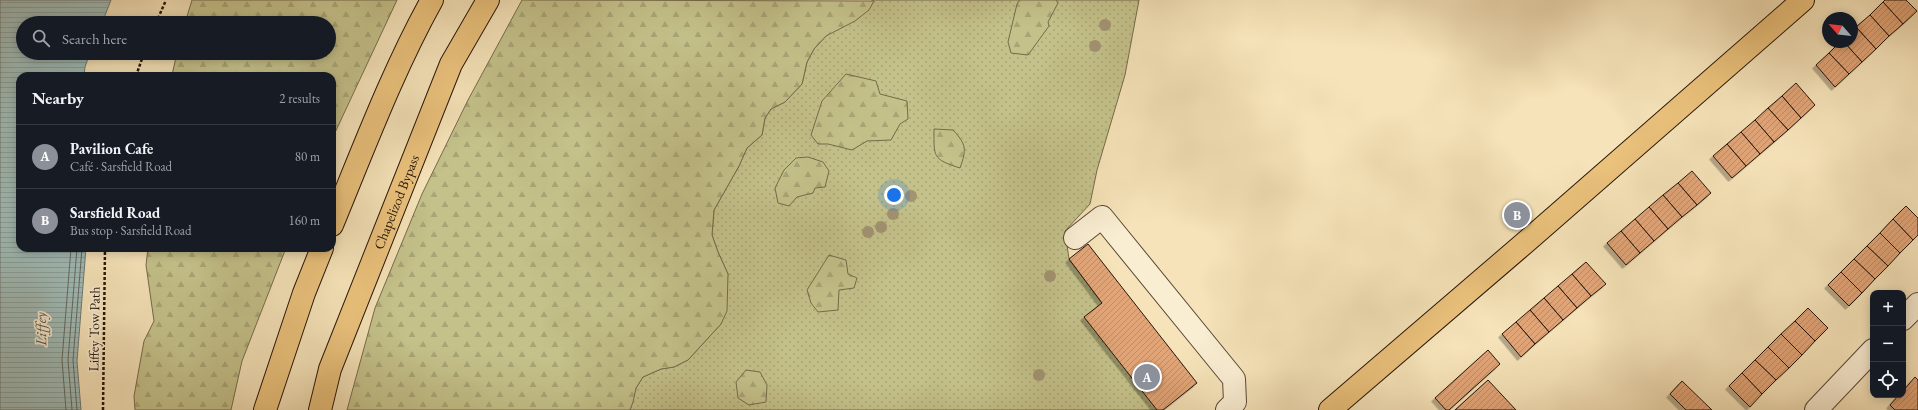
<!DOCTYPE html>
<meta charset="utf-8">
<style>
body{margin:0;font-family:"EB Garamond",serif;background:#242831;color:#f1f3f6}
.controls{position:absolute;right:12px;bottom:12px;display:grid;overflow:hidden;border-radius:8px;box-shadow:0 2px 10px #0003}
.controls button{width:36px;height:36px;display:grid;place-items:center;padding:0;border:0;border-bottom:1px solid #363941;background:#171b24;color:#f1f3f6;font:20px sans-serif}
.compass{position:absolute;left:1822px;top:12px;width:36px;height:36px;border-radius:50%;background:#171b24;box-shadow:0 2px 10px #0003;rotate:298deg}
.you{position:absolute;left:894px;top:195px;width:14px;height:14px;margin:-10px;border:3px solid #fff;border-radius:50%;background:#1a73e8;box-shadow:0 0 0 6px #1a73e833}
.badge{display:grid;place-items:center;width:26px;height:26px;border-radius:50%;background:#8c9099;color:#fff;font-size:13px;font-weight:700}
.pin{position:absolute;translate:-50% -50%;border:2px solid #fff;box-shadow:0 1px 4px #0006}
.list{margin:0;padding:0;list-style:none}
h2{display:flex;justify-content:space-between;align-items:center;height:52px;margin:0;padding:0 16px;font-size:17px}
h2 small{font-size:13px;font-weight:400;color:#9ea1a6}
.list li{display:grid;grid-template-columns:26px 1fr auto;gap:12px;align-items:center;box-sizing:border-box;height:64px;padding:0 16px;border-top:1px solid #363941}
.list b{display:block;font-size:15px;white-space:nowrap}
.list p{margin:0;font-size:13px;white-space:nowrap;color:#9ea1a6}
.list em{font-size:13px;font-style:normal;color:#9ea1a6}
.icon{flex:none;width:22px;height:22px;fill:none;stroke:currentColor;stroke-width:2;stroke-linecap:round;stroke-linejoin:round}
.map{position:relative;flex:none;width:1918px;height:410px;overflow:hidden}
.search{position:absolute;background:#171b24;box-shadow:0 2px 10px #0003;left:16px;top:16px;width:320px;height:44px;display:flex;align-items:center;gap:10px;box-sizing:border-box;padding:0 14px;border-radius:22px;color:#9ea1a6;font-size:15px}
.panel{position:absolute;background:#171b24;box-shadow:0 2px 10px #0003;left:16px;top:72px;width:320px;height:180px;border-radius:12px}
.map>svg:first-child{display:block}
</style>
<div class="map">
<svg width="1918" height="410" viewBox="0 0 1918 410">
<defs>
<pattern id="grass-dots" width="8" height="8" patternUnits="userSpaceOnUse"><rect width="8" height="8" fill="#c4c18a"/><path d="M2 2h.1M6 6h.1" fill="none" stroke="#a8a576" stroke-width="1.8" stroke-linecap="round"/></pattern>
<pattern id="forest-firs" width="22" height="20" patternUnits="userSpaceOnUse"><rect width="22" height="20" fill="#c4c18a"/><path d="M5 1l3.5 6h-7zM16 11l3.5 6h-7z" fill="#a8a576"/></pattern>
<pattern id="water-rules" width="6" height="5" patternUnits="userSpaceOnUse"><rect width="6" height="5" fill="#a0bcb8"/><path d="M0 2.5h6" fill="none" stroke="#8aa19d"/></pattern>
<pattern id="building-hatch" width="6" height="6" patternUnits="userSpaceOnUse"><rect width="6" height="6" fill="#e1a578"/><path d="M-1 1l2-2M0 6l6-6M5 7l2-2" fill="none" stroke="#c18d66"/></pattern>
<filter id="shadow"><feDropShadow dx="-3.5" dy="3.5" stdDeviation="0" flood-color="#0004"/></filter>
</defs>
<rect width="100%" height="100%" fill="#f6e3b9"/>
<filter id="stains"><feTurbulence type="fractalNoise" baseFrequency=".005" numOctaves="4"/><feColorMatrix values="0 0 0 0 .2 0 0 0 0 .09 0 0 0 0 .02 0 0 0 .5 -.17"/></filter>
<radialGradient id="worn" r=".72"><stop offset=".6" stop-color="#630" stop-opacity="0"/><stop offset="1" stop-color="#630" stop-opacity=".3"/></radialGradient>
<path fill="url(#grass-dots)" stroke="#756b4a" d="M873,0H1139L1125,75L1097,170L1090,204L1065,231L1069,259L1102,303L1157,410H630L636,388L643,377L661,369L674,367L688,360L721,324L728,274L718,252L712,235L714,210L739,166L747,148L762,135L765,118L771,109L785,102L802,84L807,62L814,49L826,36Z"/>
<g fill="url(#forest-firs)" stroke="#756b4a">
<path d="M192,0H397L332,139V76L172,75L177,53H329V23H185Z"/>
<path d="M522,0L874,1L869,10L855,21L826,36L814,49L807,62L802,84L785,102L771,109L765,118L762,135L747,148L739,166L714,210L712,235L718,252L728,274L727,311L721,324L688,360L674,367L661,369L643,377L636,388L633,402L630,410H347L375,308L422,194L468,100Z"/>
<path d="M1020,0H1056L1058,3L1048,22L1049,26L1028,55L1011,53L1008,42L1017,4Z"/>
<path d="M846,74L876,81L880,94L907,101L908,119L900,124L891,140L867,141L852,150L828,144H818L811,135L822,101Z"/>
<path d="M934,129L953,130C966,144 967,149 960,168C932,159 934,157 934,129Z"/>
<path d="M808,157L823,162L829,171L825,187L815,188L813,193L797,197L789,206L778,203L775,188L784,170L796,158Z"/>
<path d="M148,248H286L242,361L231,410H135L134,396L144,341L154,321L146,265Z"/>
<path d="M829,255L846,260L848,274L857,278L854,288L839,290L838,310L818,312L811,303L807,290Z"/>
<path d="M746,370L760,372L767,385L766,402L749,405L738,398L736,382Z"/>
</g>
<path fill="url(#water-rules)" stroke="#6f7972" d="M0,0H111L102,23H23V53H90L85,67L84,76H20V248H86L77,361L81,410H0Z"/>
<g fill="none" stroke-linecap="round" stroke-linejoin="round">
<g stroke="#636860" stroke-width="1">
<path d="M66,410L62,360L71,248"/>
<path d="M72,410L68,360L77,248"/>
<path d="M77,410L73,360L82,248"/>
</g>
</g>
<g fill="url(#building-hatch)" stroke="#261509" filter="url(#shadow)">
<path d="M1885,0H1906L1917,11L1903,24L1883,2Z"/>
<path d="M1883,2L1903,24L1889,36L1870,15Z"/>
<path d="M1870,15L1889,36L1876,49L1856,27Z"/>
<path d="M1856,27L1876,49L1862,62L1844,42H1852V31Z"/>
<path d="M1840,42H1844L1862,62L1849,74L1829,53Z"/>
<path d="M1829,53L1849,74L1835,87L1816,65Z"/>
<path d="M1796,83L1815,105L1801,118L1782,96Z"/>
<path d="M1782,96L1801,118L1788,130L1768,108Z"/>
<path d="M1768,108L1788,130L1774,142L1755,120Z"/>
<path d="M1755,120L1774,142L1760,154L1741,132Z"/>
<path d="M1741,132L1760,154L1746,166L1727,144Z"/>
<path d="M1727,144L1746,166L1732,178L1713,156Z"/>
<path d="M1692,171L1711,193L1697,205L1678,183Z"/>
<path d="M1678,183L1697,205L1682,217L1663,195Z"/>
<path d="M1663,195L1682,217L1668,229L1649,207Z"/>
<path d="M1906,206L1918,218V235L1913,240L1893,219Z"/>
<path d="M1649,207L1668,229L1654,241L1635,219Z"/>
<path d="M1635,219L1654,241L1640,253L1621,231Z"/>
<path d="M1893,219L1913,240L1900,253L1880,233Z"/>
<path d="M1621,231L1640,253L1626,265L1607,243Z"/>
<path d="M1880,233L1900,253L1888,266L1867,246Z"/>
<path d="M1088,244L1197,383L1163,410H1157L1084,317L1102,303L1069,259Z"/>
<path d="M1867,246L1888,266L1875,279L1854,259Z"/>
<path d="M1854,259L1875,279L1862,293L1841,272Z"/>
<path d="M1586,262L1606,284L1591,296L1572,274Z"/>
<path d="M1841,272L1862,293L1849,306L1828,285Z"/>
<path d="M1572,274L1591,296L1577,308L1558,286Z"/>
<path d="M1558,286L1577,308L1563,320L1544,298Z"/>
<path d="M1544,298L1563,320L1549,332L1530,310Z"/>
<path d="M1808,308L1828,328L1815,341L1795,321Z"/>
<path d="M1530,310L1549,332L1535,344L1516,322Z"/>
<path d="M1795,321L1815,341L1802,355L1781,334Z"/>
<path d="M1516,322L1535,344L1521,357L1502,334Z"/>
<path d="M1781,334L1802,355L1789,368L1768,347Z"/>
<path d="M1768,347L1789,368L1776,380L1755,360Z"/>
<path d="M1488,350L1500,364L1449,410H1446L1435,398Z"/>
<path d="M1755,360L1776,380L1762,394L1742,373Z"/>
<path d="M1742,373L1762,394L1750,407L1729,386Z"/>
<path d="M1915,377L1918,380V410H1895L1890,405L1899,395H1903V391Z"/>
<path d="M1488,380L1516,410H1455Z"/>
<path d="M1682,381L1712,410H1686L1670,394Z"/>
</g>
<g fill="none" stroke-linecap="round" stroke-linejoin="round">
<defs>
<g id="minor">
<path d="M1075,238L1102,217L1234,379L1235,402L1227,410"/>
<path d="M1903,319L1918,304"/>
<path d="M1816,410L1873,350"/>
</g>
<g id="major">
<path d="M332,225C363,150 393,70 432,0"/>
<path d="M265,410L304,293L322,248"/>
<path id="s1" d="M320,410L330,369L451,64L488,0"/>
<path d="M1330,410L1534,235L1803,0"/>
</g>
</defs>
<use href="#minor" stroke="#5a4835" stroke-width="24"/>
<use href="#major" stroke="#261509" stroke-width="24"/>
<g stroke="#261509" stroke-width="2.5" stroke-dasharray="3 2" stroke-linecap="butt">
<path d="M156,23L166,0"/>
<path d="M136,76L144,53"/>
<path d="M103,410L105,248"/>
</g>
<use href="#minor" stroke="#f9edd2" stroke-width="22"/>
<use href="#major" stroke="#ebc27c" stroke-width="22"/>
</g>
<g fill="#a29371">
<circle cx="1105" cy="25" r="6"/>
<circle cx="1095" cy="46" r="6"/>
<circle cx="911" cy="196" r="6"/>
<circle cx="893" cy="214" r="6"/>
<circle cx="881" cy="227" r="6"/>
<circle cx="868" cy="232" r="6"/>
<circle cx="1050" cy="276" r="6"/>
<circle cx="1039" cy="375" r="6"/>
</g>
<g text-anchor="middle" stroke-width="3.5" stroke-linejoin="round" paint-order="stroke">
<g font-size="14" fill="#261509" stroke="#f9edd2">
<text dy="5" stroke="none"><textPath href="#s1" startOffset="222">Chapelizod Bypass</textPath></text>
<text transform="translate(94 329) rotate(-89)" y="5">Liffey Tow Path</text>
</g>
<g font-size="15" font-style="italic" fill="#514f46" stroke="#f9edd2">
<text transform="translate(41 329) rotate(-91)" y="5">Liffey</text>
</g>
</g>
<rect width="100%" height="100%" filter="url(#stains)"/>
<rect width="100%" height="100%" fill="url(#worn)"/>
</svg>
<div class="controls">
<button>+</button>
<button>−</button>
<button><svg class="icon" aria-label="locate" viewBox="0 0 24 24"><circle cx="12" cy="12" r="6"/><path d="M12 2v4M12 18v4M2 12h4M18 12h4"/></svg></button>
</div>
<svg class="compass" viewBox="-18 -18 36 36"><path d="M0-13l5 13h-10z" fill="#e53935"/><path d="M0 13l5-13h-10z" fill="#9ea1a6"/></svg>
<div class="you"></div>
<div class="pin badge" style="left:1147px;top:377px">A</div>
<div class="pin badge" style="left:1517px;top:215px">B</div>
<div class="search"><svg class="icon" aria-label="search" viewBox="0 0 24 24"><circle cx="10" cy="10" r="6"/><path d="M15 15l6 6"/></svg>Search here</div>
<section class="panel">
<h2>Nearby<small>2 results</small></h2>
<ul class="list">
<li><span class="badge">A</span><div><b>Pavilion Cafe</b><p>Café · Sarsfield Road</p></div><em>80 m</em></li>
<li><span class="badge">B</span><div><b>Sarsfield Road</b><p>Bus stop · Sarsfield Road</p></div><em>160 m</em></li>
</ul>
</section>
</div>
